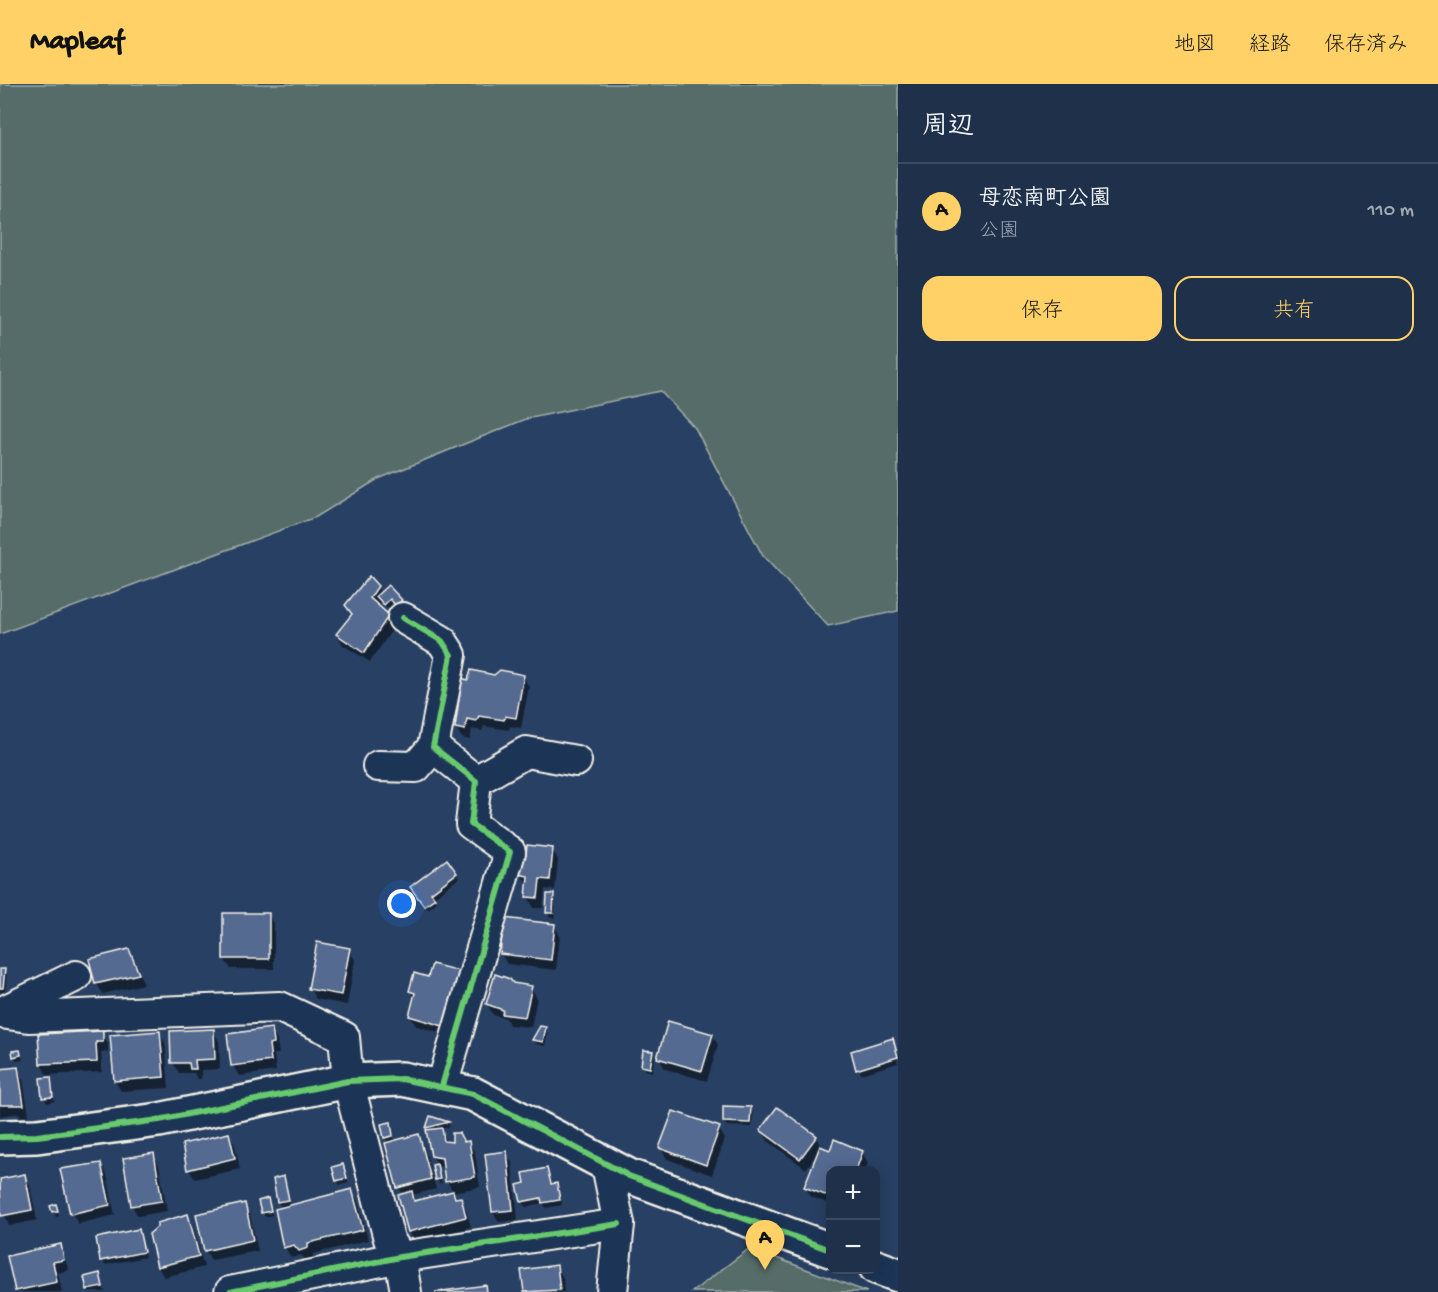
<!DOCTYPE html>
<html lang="ja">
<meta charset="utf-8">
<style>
body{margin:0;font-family:"Gochi Hand","Klee One",sans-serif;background:#263851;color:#f1f3f6}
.controls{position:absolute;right:18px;bottom:18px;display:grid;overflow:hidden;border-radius:12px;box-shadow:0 3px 15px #0003}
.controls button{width:54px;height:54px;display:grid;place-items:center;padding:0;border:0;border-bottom:2px solid #3c4b62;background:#1e304a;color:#f1f3f6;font:30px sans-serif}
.you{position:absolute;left:402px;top:820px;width:21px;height:21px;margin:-15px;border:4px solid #fff;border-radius:50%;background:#1a73e8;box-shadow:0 0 0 9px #1a73e833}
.badge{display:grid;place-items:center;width:39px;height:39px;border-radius:50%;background:#ffd166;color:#111;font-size:20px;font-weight:700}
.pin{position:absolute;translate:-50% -50px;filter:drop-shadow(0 2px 3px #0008)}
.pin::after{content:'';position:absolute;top:32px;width:21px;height:18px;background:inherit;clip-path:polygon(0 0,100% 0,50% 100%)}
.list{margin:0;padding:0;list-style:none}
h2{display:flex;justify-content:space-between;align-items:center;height:78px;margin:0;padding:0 24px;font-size:26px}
h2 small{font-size:20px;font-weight:400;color:#a1a9b5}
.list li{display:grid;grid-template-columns:39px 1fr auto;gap:18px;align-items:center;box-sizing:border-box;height:96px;padding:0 24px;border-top:2px solid #3c4b62}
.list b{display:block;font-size:22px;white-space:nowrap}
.list p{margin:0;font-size:20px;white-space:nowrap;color:#a1a9b5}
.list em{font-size:20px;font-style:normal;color:#a1a9b5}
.actions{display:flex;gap:12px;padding:18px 24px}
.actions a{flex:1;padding:14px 0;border:2px solid #ffd166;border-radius:18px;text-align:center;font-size:21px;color:#ffd166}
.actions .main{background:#ffd166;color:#111}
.map{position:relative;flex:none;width:898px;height:1208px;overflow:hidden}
header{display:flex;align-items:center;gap:36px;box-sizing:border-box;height:84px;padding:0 30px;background:#ffd166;color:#111}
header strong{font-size:28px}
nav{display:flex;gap:33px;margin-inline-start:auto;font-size:21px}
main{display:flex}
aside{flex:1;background:#1e304a}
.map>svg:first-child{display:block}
</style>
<header>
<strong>Mapleaf</strong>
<nav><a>地図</a><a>経路</a><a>保存済み</a></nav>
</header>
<main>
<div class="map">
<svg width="898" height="1208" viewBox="0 0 898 1208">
<rect width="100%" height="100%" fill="#284063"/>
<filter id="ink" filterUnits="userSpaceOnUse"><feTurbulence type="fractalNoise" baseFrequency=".0167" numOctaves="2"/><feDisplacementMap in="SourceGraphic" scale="12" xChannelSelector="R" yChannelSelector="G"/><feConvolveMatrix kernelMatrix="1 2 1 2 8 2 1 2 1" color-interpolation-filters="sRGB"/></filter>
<g filter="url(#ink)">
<g fill="#546c69" stroke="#a4aea8" stroke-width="1.5">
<path d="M0,0H898V527L828,542L763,472L695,344L660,307L526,335L378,395L316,433L0,550Z"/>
<path d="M750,1164L867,1208H692Z"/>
</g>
<g fill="#0007">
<path d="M377,503L381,509L388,503L404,522L400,526L393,519L388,524L381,517L377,523L388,532L394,543L370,578L343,561L337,550Z"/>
<path d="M523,592L529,603L521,644L510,642L509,646L484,642L482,647L472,645L470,656L462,654L456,644L469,598Z"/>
<path d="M552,765L558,776L555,806L545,805L543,824H534L528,813L529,801L520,790Z"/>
<path d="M456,790L459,794L433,814L436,819L428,825L415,808Z"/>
<path d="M553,811L555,816V834H550L548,829Z"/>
<path d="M268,830L274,841V885H231L224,875Z"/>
<path d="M554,841L560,852L556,886L507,880L501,870Z"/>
<path d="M129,866L144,900L103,910L97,900L91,876Z"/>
<path d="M349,866L355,876L347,921L316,915L310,905Z"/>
<path d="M0,886L7,891L5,908H0Z"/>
<path d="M458,889L464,899L449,951L416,942L410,932L415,915L410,907Z"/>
<path d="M512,900L531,904L537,914L531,943L509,941L506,934L493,931L487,920Z"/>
<path d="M545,944L548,949L545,962L536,960L534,956Z"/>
<path d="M271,946L277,956L279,970H274L276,987L239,992L233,982L229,951Z"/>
<path d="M213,947L219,957L220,985L201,986V995H197L194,989H179L173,979Z"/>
<path d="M159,948L165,959L169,1004L121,1007L115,997Z"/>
<path d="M102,949L108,959V968H101L102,988L47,991L41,980L40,952Z"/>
<path d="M712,951L718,961L707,997L665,985L659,974Z"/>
<path d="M893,956L898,979L861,990L853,968Z"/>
<path d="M20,968L23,976L17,977L14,972Z"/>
<path d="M652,969L655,974L652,988L645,986L642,981Z"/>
<path d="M17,984L23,995L29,1031L21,1033L19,1029L0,1032V987Z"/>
<path d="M50,995L55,1017L47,1019L44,1014Z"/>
<path d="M750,1024L753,1029L752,1043L727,1042L724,1038Z"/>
<path d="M431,1034L448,1039L450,1043L441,1045L448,1059H469L475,1069L480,1103L453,1108L447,1097L445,1083L437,1082L442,1099L439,1100L434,1082L438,1081L432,1072L428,1043Z"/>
<path d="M390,1040L395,1058L418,1052L424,1062L436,1105L413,1111L417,1118L453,1109L466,1125L471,1143L415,1158L409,1147L403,1111L399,1103L386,1053Z"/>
<path d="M719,1045L725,1055L712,1091L667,1075L661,1064Z"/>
<path d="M762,1047L816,1053L822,1063L831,1068H862L868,1079L865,1086H830V1120L811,1113L805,1102L816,1071L806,1085L768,1057Z"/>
<path d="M229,1051L235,1061L240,1085L195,1095L189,1085Z"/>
<path d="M506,1069L512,1079L518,1136L499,1138L493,1128L487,1071Z"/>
<path d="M153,1070L159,1081L167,1127L138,1132L132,1122L125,1076Z"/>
<path d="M101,1080L107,1091L115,1131L78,1140L72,1129Z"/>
<path d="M342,1082L349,1099L340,1101L337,1096Z"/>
<path d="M546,1086L552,1101L556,1100L559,1105L562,1121L546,1124L543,1119L525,1123L519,1102L527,1100Z"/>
<path d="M24,1092L30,1102L37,1136L9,1142L0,1119V1097Z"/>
<path d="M284,1094L291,1122L351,1107L358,1117L368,1156L313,1170V1175L306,1176L301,1171L291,1174L285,1163L282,1124L278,1118Z"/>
<path d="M267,1116L272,1131L265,1133L263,1128Z"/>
<path d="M244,1121L250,1131L258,1167L211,1176L205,1166Z"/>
<path d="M52,1123L58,1127L59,1132L56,1133Z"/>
<path d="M187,1132L193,1142L204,1183L164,1193L158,1183L150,1151L155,1149L158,1140Z"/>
<path d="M138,1147L145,1173L105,1181L102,1176Z"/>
<path d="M60,1162L69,1186L58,1189L62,1208H17L9,1173Z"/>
<path d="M557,1183L563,1194L564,1208H525L523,1187Z"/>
<path d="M99,1191L105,1208H89L88,1206Z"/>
</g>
<g fill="#546a91" stroke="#f4f1e8" stroke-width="1.5">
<path d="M369,492L378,502L370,514L389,531L364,569L336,550L352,530L345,521Z"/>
<path d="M388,501L402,516L396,522L390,515L384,521L376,512Z"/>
<path d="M471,586L494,591L500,586L524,591L516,634L505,632L504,636L479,632L476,637L467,635L465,646L455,644L459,615L456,612L461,594L468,596Z"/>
<path d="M527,761L553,764L550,796L540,795L538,814L526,813L528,792L518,790L520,770H526Z"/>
<path d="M447,775L457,789L431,809L435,814L424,822L410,803Z"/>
<path d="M547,810H554L553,829H546Z"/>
<rect x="223" y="829" width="46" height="46"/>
<path d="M504,834L555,840L551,876L500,870Z"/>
<path d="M317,858L350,864L341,911L308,905Z"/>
<path d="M129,865L139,890L95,900L89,875Z"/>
<path d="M432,880L459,887L443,942L409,932L415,909L409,907L414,889L428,893Z"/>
<path d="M0,885H5L3,904H0Z"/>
<path d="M495,890L510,895L513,899L532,902L525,933L502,930L503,926L486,920Z"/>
<path d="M668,937L713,950L702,987L657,974Z"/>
<path d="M540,942L546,943L543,958L532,956Z"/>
<path d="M272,944L274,959L269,960L271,977L231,982L227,950Z"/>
<path d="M214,945L215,975L195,976L196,985H190L189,979H171L170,947Z"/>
<path d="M103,947V958H96L97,978L40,980L38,950Z"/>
<path d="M160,947L164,993L114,997L110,951Z"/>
<path d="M893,954L898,973L856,986L851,967Z"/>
<path d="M20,966L21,971L13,973L12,967Z"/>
<path d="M643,966L653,967L650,984L641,982Z"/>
<path d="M18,983L24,1021H0V985Z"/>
<path d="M51,993L53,1013L42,1014L40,994Z"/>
<path d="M723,1022L751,1023L750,1039L723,1038Z"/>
<path d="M777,1023L817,1052L800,1075L760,1046Z"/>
<path d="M673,1027L720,1043L706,1081L659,1064Z"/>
<path d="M430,1032L449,1038L426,1044Z"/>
<path d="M391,1038L393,1052L384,1054L381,1040Z"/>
<path d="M442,1044L444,1057L452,1058V1049H459L464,1058L469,1057L475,1093L445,1098L442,1074L431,1072L426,1046Z"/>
<path d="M229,1049L235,1074L187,1086L182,1060Z"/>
<path d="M419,1050L431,1095L397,1104L385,1059Z"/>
<path d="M834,1055L863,1067L856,1086H830V1113L804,1103L820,1062L830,1066Z"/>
<path d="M507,1067L513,1126L492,1128L485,1070Z"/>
<path d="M154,1069L162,1117L131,1122L123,1074Z"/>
<path d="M101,1079L110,1121L70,1130L60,1085Z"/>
<path d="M343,1080L347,1094L336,1097L332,1083Z"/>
<path d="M437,1080L440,1095L435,1096L432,1081Z"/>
<path d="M547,1084L551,1100L557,1099L560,1116L542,1119L541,1114L521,1118L517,1101L525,1099L523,1089Z"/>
<path d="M25,1090L32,1126L1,1132L0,1095Z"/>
<path d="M284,1092L289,1116L277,1118L273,1095Z"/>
<path d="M352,1105L363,1146L308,1159V1164L299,1167L294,1161L283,1164L275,1125Z"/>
<path d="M412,1107L414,1117L453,1107L455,1114L461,1113L466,1133L408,1148L398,1111Z"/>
<path d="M268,1114L271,1127L261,1129L258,1117Z"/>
<path d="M245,1119L253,1156L204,1167L196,1130Z"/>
<path d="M56,1120L58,1127L52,1128L50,1122Z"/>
<path d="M188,1130L199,1172L157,1183L149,1150L157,1143V1139Z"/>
<path d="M139,1145L144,1168L100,1177L96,1154Z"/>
<path d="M61,1160L64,1176L53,1178L57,1198L15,1207L7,1172Z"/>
<path d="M557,1181L560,1206L524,1208L521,1186Z"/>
<path d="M100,1189L103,1203L87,1206L84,1193Z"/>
<path d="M486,1201L487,1208H435Z"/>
</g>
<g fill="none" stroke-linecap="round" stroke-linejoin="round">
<defs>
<g id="minor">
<path d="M403,534L442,557L451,571L433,663L476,697L471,740L510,768L442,1002"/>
<path d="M378,682L416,683L433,663"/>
<path d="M476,697L526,668L576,677"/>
<path d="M0,929L29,933L280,923L344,953L348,997L389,1155L400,1173L406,1208"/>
<path d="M0,929L76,892"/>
<path d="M607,1081L619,1140L612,1208"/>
<path d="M230,1208L400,1173L619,1140"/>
</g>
<g id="tertiary">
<path d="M0,1053L37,1052L159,1036L348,997L402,995L473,1010L629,1092L830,1166"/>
<path d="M876,1183L898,1191"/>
</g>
</defs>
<use href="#minor" stroke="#f4f1e8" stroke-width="34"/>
<use href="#tertiary" stroke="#f4f1e8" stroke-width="38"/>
<use href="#minor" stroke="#1d3557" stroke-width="30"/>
<use href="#tertiary" stroke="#1d3557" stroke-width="33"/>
<defs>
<g id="cycleway">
<path d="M403,534L442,557L451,571L433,663L476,697L471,740L510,768L442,1002"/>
<path d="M0,1053L37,1052L159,1036L348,997L402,995L473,1010L629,1092L830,1166"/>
<path d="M230,1208L400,1173L619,1140"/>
</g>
</defs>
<use href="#cycleway" stroke="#1d3557" stroke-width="10"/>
<use href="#cycleway" stroke="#67ca6e" stroke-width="6"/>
</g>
</g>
</svg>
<div class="controls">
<button>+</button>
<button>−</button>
</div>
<div class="you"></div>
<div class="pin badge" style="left:765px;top:1186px">A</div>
</div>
<aside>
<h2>周辺<small></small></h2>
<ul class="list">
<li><span class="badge">A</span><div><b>母恋南町公園</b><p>公園</p></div><em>110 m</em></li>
</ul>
<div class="actions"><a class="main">保存</a><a>共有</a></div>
</aside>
</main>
